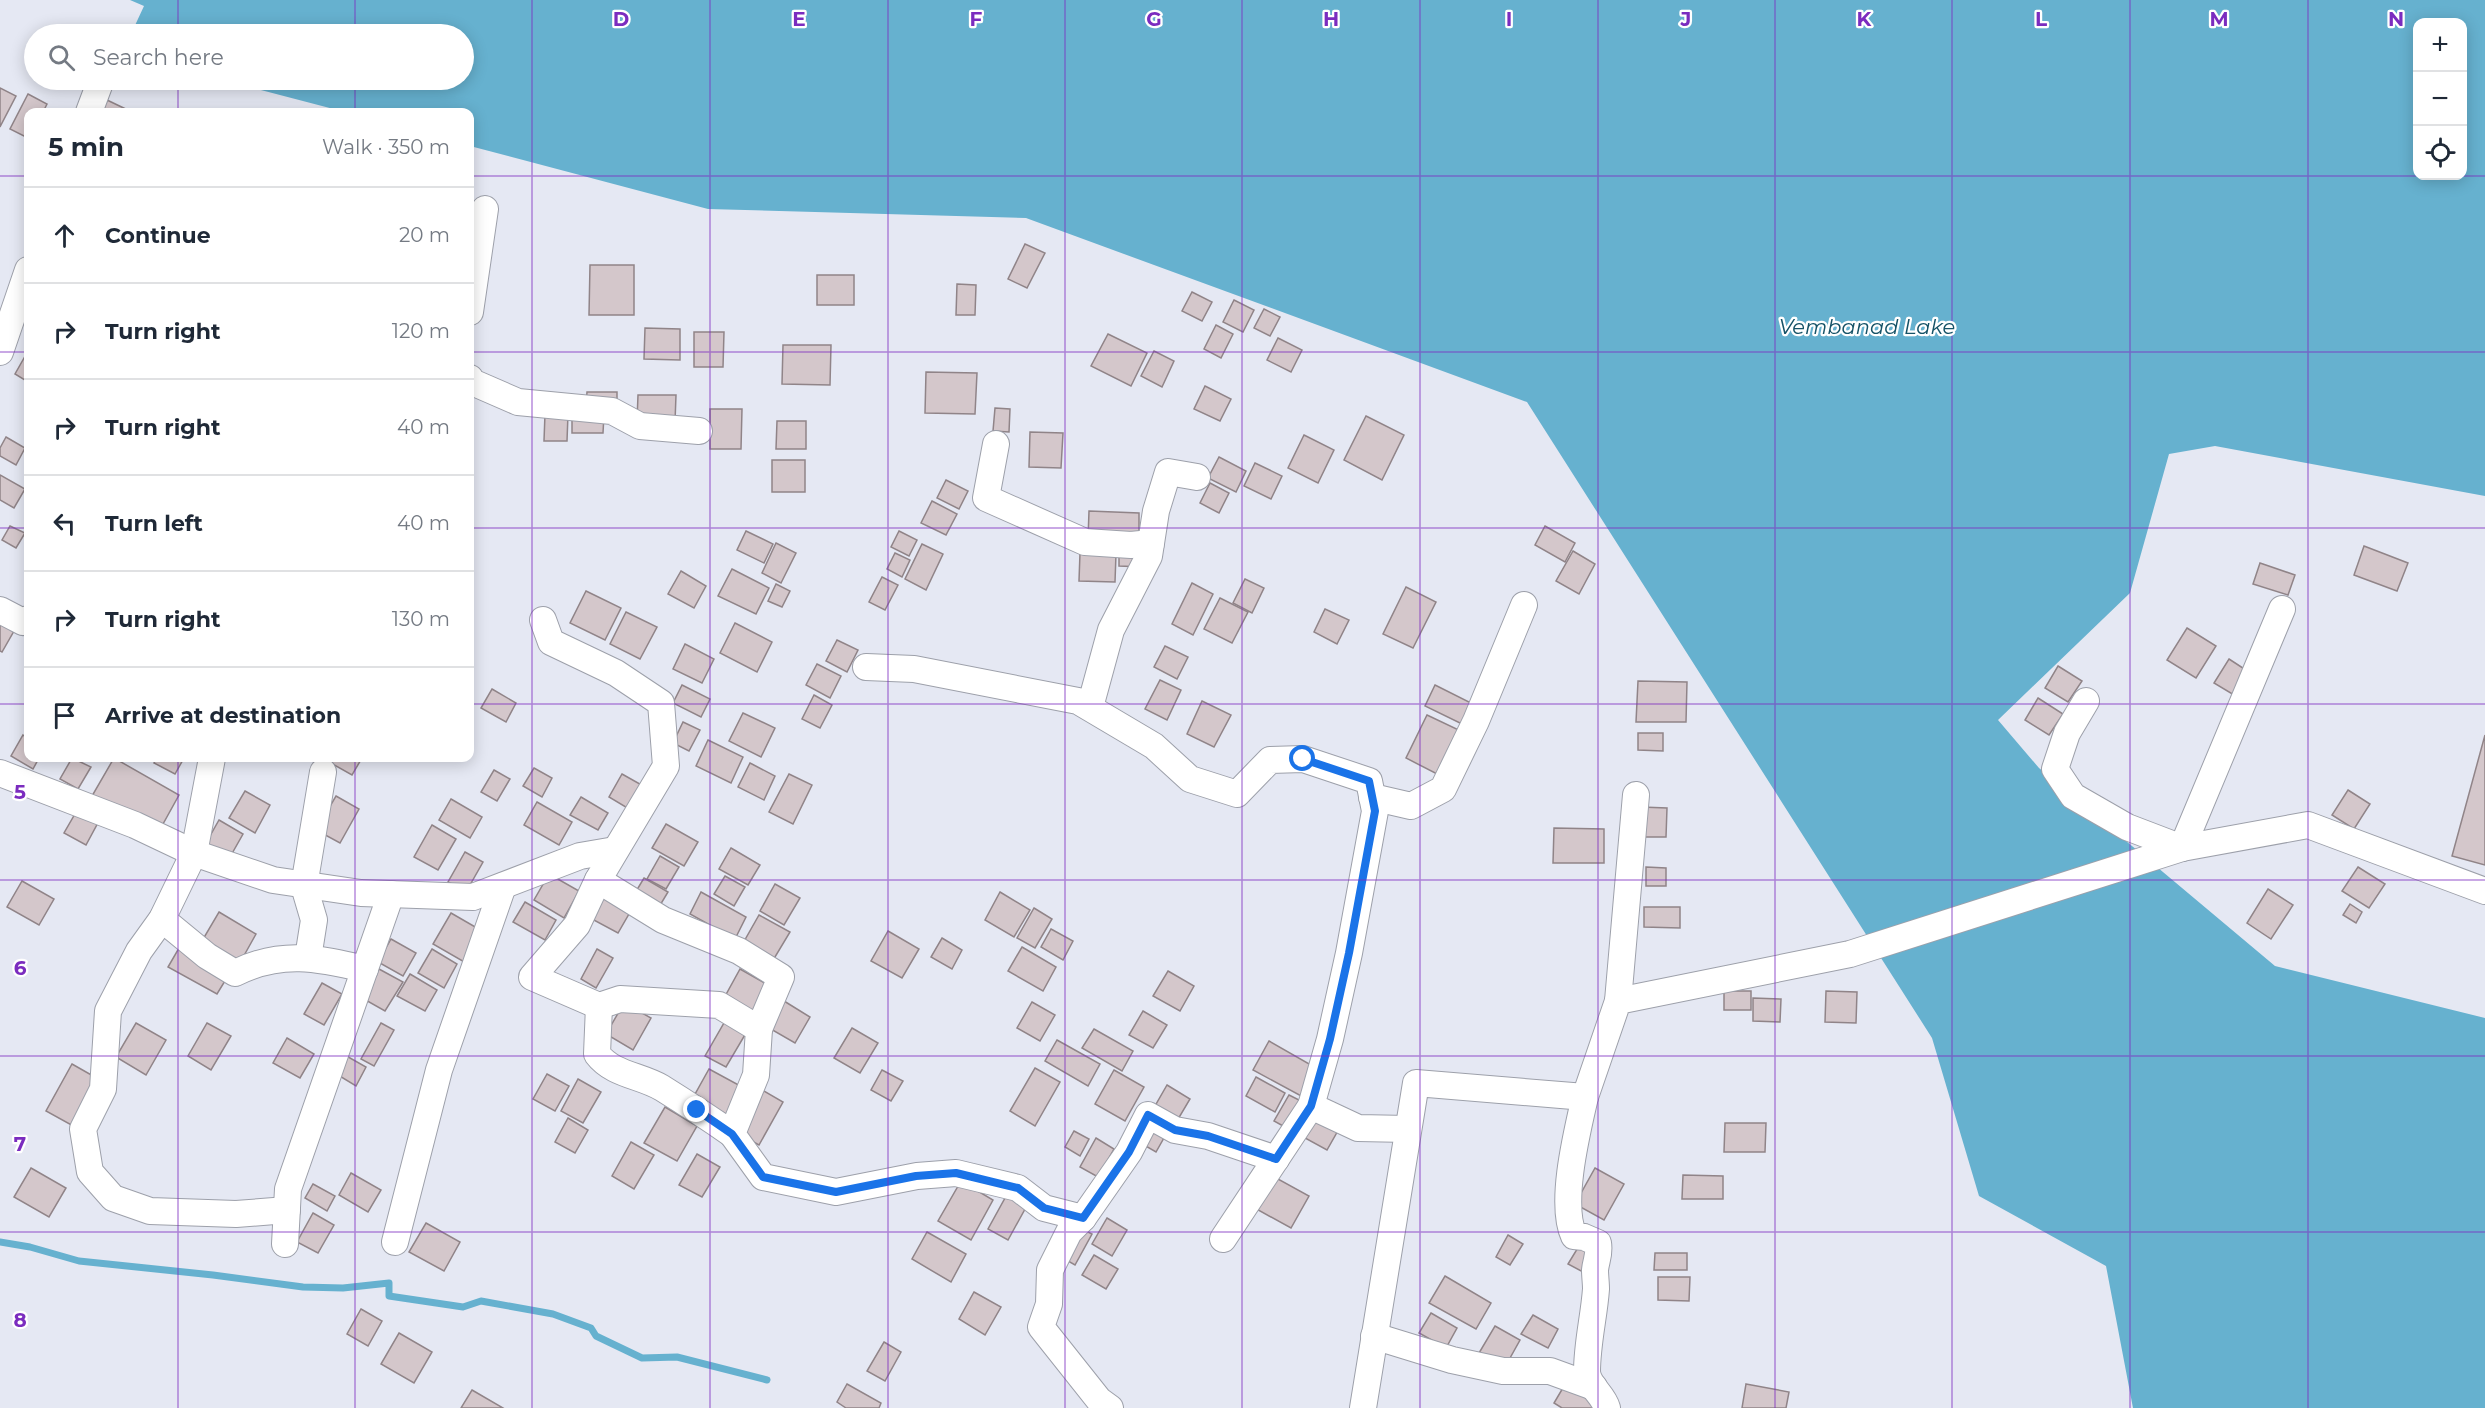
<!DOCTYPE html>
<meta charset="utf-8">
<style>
body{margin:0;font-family:Montserrat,sans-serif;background:#f6f6f7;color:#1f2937}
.controls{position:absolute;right:18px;top:18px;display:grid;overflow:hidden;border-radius:12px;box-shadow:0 3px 15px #0003}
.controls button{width:54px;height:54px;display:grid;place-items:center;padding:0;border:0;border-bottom:2px solid #e0e1e3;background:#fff;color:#1f2937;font:30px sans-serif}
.stop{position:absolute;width:18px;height:18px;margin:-14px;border:4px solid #1a73e8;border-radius:50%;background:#fff}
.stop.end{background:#1a73e8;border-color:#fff;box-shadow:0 2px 6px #0008}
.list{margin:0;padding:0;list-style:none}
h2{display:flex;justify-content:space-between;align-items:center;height:78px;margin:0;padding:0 24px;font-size:26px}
h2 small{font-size:20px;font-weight:400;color:#747a83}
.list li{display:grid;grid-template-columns:39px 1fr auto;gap:18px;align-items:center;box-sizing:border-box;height:96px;padding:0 24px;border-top:2px solid #e0e1e3}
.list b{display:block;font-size:22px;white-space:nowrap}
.list em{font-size:20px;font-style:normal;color:#747a83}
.icon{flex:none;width:33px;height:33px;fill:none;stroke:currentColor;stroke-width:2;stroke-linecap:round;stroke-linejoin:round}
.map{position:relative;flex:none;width:2485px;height:1408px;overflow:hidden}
.search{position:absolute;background:#fff;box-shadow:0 3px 15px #0003;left:24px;top:24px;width:450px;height:66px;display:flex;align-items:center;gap:15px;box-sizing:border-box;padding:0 21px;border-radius:33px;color:#747a83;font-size:22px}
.panel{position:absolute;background:#fff;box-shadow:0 3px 15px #0003;left:24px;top:108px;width:450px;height:654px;border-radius:12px}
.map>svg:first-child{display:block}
</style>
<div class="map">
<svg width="2485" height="1408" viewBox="0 0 2485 1408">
<rect width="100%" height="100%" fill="#e5e8f3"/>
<path fill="#66b1cf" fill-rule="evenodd" d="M130,0H2485V496L2215,446L2169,454L2130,593L1998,720L2039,768L2275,966L2485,1018V1408H2133L2106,1266L1979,1196L1932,1038L1527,402L1026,218L708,209L470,146V112H345L257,89L202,80H464V34H131L144,6ZM2418,22H2462V176H2418Z"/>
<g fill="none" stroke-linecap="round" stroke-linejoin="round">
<path stroke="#66b1cf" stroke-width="7" d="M0,1242L30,1247L79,1261L213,1275L303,1287L343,1288L389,1283V1296L463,1307L481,1301L553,1314L591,1328L596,1336L642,1358L677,1357L767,1380"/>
</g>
<g fill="#d4c7cb" stroke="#908488" stroke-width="1.5">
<path d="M0,88L16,96L0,127Z"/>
<path d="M28,94L47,104L43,112H28V138L10,129Z"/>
<path d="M107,100L132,112H101Z"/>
<path d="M1025,244L1045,253L1027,288L1008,279Z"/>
<path d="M590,265H634V315H589Z"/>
<rect x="817" y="275" width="37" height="30"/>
<path d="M957,284L976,285L975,315H956Z"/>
<path d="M1192,292L1212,302L1202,321L1182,311Z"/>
<path d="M1234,300L1254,310L1243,332L1223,322Z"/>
<path d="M1264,309L1280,317L1270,336L1254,328Z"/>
<path d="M1216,325L1233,334L1221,358L1204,349Z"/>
<path d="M645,328L680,329V360L644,359Z"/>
<path d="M694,332H724L723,367H694Z"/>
<path d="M1108,334L1147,353L1131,386L1091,366Z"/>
<path d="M1278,338L1302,350L1291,372L1267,360Z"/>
<path d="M783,345H831L830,385L782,384Z"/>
<path d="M28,351V382L15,374Z"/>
<path d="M1154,351L1174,361L1162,387L1141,376Z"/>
<path d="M926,372L977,373L975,414L925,413Z"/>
<path d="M1205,386L1231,399L1220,421L1194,409Z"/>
<path d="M587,392H617V406H586Z"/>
<path d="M638,395H676L675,422L637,421Z"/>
<path d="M995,408L1010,409L1009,432L993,431Z"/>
<path d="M710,409H742L741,449H710Z"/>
<path d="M545,414H568L567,441H544Z"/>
<path d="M572,414H604L603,433H572Z"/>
<path d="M1366,416L1404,435L1382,480L1344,460Z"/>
<path d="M777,421H806V449H776Z"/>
<path d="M1030,432L1063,433L1061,468L1029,467Z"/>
<path d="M1304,435L1334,450L1318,483L1288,468Z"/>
<path d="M6,437L25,448L16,465L0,456V448Z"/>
<path d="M1219,457L1246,471L1236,492L1208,478Z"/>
<rect x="772" y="460" width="33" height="32"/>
<path d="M1255,463L1282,476L1271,499L1244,486Z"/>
<path d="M0,475L25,489L14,508L0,500Z"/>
<path d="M946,480L968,491L959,509L937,498Z"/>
<path d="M1210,483L1229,493L1219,513L1200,503Z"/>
<path d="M932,501L957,514L946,535L921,523Z"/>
<path d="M1089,511L1139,513V541L1088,539Z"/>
<path d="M10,526L25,533L16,548L2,540Z"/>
<path d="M1545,526L1575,543L1565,562L1535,545Z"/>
<path d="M746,531L773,544L764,563L737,550Z"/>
<path d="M899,531L917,540L909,556L891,547Z"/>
<path d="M776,543L796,553L781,583L762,573Z"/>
<path d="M922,544L943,554L926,590L905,579Z"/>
<path d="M2364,546L2408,563L2397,591L2354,575Z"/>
<path d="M1119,547L1144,548L1143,567L1119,566Z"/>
<path d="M1573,551L1595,564L1579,594L1556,581Z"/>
<path d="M895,553L910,560L902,577L887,569Z"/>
<path d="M1080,553L1116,554L1115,582L1079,581Z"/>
<path d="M2260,563L2295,575L2288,595L2253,584Z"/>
<path d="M732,569L769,588L756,614L718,596Z"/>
<path d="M681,571L706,586L694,608L668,594Z"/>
<path d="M882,577L898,585L885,610L869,602Z"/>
<path d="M1245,579L1264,588L1252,613L1233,603Z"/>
<path d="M1192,583L1213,594L1193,635L1172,624Z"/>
<path d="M776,584L790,591L782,607L768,601Z"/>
<path d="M1406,587L1436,602L1413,648L1383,634Z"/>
<path d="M586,591L621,608L605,640L570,623Z"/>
<path d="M1220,598L1248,612L1232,643L1204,629Z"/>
<path d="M1325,609L1349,620L1337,644L1314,632Z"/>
<path d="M626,612L657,627L640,659L610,644Z"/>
<path d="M0,614L18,624L2,652L0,651Z"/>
<path d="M735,623L772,642L757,672L720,653Z"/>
<path d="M2187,628L2216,646L2196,678L2167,660Z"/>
<path d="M837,640L858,650L847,672L826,661Z"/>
<path d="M685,644L714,659L702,683L673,669Z"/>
<path d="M1165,646L1188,657L1177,679L1154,667Z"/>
<path d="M2229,659L2249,672L2234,695L2214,683Z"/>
<path d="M817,664L841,676L830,698L806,685Z"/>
<path d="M2058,666L2082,681L2068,702L2045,688Z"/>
<path d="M1160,680L1181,690L1167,720L1145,709Z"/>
<path d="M1638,681L1687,682L1686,722H1636Z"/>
<path d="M682,685L710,699L701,717L673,703Z"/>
<path d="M1435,685L1473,704L1462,724L1425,706Z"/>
<path d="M492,689L516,703L506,722L481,708Z"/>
<path d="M814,695L832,705L820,728L802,719Z"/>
<path d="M2038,698L2063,714L2049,735L2025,720Z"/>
<path d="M1202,701L1231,715L1214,747L1187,734Z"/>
<path d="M743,713L775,728L761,757L729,741Z"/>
<path d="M1427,715L1463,732L1441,776L1406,758Z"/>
<path d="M683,722L700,730L689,751L673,743Z"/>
<path d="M1638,733H1663V751L1638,750Z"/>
<path d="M23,735L28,739V758H39L33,769L11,756Z"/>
<path d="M2485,735V865L2452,856Z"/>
<path d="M708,740L743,757L731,783L696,766Z"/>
<path d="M72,758L91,767L78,789L60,779Z"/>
<path d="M114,758L179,795L158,833L92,796Z"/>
<path d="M157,758H184L175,774L154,763Z"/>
<path d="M322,758H362L352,775Z"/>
<path d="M750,763L775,776L764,800L738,787Z"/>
<path d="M534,768L552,778L542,797L523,786Z"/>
<path d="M494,770L510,779L497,801L481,792Z"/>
<path d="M622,774L647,788L634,812L609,797Z"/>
<path d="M789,774L812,785L793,824L769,812Z"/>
<path d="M2348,790L2370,804L2354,829L2332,815Z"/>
<path d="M245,791L270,805L255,833L229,818Z"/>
<path d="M336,796L359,809L340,843L316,830Z"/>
<path d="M581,797L608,813L598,830L570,815Z"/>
<path d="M451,799L482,817L470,838L439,820Z"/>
<path d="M537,802L572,822L559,845L524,825Z"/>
<path d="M79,807L100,819L86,845L64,833Z"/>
<path d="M1641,807L1667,808L1666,837H1640Z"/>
<path d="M219,820L243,834L230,857L206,843Z"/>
<path d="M666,824L698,842L684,866L652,848Z"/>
<path d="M432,825L456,839L438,870L414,857Z"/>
<path d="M1554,828L1604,829V863H1553Z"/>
<path d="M731,848L760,865L748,885L719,869Z"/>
<path d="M465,852L483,862L466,892L448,882Z"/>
<path d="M660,856L679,867L666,889L647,879Z"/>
<path d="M1646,867L1666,868V886H1646Z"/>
<path d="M2358,867L2385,884L2369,908L2342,891Z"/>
<path d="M549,874L579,891L564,918L534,900Z"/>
<path d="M725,876L745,887L734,906L714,894Z"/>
<path d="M644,878L668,892L656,912L632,898Z"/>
<path d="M22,881L54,899L39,925L7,907Z"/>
<path d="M775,884L800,898L784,925L760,911Z"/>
<path d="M2268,889L2293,905L2271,939L2247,923Z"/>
<path d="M605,891L633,907L618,933L590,918Z"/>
<path d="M701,892L746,917L735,939L690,914Z"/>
<path d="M1000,892L1030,910L1014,937L985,920Z"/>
<path d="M525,902L556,920L545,940L513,922Z"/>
<path d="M2350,904L2362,912L2356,923L2343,915Z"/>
<path d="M1644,907H1680V928L1644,927Z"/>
<path d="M1034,908L1052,919L1035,948L1017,938Z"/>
<path d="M219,912L256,934L237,968L199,946Z"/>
<path d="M451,913L484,932L466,963L433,944Z"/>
<path d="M759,915L790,932L772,962L742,945Z"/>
<path d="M1051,929L1073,941L1063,960L1041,947Z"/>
<path d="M888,931L919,949L902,978L871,961Z"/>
<path d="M942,938L962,950L952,969L931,957Z"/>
<path d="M391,939L416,953L403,976L378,962Z"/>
<path d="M1022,947L1056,967L1043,991L1008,971Z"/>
<path d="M179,948L228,976L217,994L168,967Z"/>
<path d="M432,949L457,964L444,988L418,973Z"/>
<path d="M597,949L613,958L596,988L581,979Z"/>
<path d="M379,969L403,982L385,1011L362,998Z"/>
<path d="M740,969L770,986L753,1017L723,1000Z"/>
<path d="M1168,971L1194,986L1180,1011L1153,996Z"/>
<path d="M410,974L437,990L425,1011L397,996Z"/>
<path d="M322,983L342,994L324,1025L304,1014Z"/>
<rect x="1724" y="991" width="27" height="19"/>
<path d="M1826,991L1857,992L1856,1023L1825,1022Z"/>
<path d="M1753,998L1781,999L1780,1022L1753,1021Z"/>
<path d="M784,1001L810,1017L795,1043L769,1028Z"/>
<path d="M1032,1002L1055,1015L1040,1041L1017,1028Z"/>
<path d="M624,1003L651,1018L633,1050L606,1034Z"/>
<path d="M1143,1011L1167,1025L1153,1048L1129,1035Z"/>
<path d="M728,1016L749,1028L726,1067L705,1056Z"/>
<path d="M136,1023L166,1040L146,1075L116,1057Z"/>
<path d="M207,1023L231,1036L211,1070L188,1056Z"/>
<path d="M381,1023L394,1030L374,1066L361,1059Z"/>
<path d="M852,1028L878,1043L860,1073L834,1058Z"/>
<path d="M1094,1029L1133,1051L1122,1071L1082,1048Z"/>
<path d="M287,1038L314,1054L300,1078L273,1063Z"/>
<path d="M1057,1040L1100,1064L1088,1086L1045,1061Z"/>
<path d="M1269,1041L1318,1069L1303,1097L1253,1070Z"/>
<path d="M343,1054L366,1067L356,1086L333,1072Z"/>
<path d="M72,1064L102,1081L75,1127L46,1111Z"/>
<path d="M1035,1068L1060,1082L1035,1126L1010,1111Z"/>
<path d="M709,1069L746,1089L731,1117L694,1096Z"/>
<path d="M882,1070L903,1081L891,1101L871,1090Z"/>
<path d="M1114,1070L1144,1087L1125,1121L1095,1104Z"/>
<path d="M547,1074L569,1086L555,1111L533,1099Z"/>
<path d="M1256,1077L1285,1093L1275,1112L1246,1096Z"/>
<path d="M578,1079L601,1092L583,1123L561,1111Z"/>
<path d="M1167,1085L1190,1099L1174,1126L1151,1113Z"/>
<path d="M762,1090L783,1102L759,1145L737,1133Z"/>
<path d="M1289,1095L1307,1104L1292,1131L1274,1121Z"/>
<path d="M665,1107L697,1126L677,1161L644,1143Z"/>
<path d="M1318,1114L1340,1127L1327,1150L1305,1138Z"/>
<path d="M568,1118L588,1130L575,1153L555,1142Z"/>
<path d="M1150,1118L1169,1129L1156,1152L1137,1141Z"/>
<path d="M1725,1123H1766L1765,1152H1724Z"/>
<path d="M1074,1131L1089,1139L1080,1156L1065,1147Z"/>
<path d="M1096,1138L1114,1149L1098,1177L1080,1167Z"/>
<path d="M631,1142L654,1155L634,1189L612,1176Z"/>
<path d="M697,1154L720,1167L702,1197L679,1185Z"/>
<path d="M31,1168L66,1188L49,1217L14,1197Z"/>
<path d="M1595,1168L1624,1184L1604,1220L1575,1204Z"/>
<path d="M351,1173L381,1190L368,1212L339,1195Z"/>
<path d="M1269,1174L1309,1196L1291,1228L1251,1206Z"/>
<path d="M1683,1175L1723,1176V1199H1682Z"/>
<path d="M961,1181L993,1200L971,1240L938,1221Z"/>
<path d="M313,1184L335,1196L327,1211L305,1198Z"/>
<path d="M1010,1189L1030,1200L1008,1240L988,1229Z"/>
<path d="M313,1213L334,1225L318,1253L297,1242Z"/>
<path d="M1107,1218L1127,1230L1112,1256L1092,1244Z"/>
<path d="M426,1223L460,1242L444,1271L409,1252Z"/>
<path d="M1078,1227L1092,1234L1075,1265L1061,1257Z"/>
<path d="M927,1232L966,1254L951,1282L912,1259Z"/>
<path d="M1508,1235L1523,1244L1510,1265L1496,1257Z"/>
<path d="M1582,1241L1598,1250L1585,1273L1568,1264Z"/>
<path d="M1655,1253H1687V1270H1654Z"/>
<path d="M1094,1255L1118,1269L1106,1289L1082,1275Z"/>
<path d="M1445,1276L1491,1303L1476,1329L1429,1303Z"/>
<path d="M1658,1277H1690L1689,1301L1658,1300Z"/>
<path d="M974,1292L1001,1307L985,1335L959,1319Z"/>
<path d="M361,1309L382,1321L368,1346L347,1334Z"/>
<path d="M1431,1313L1457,1328L1446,1348L1419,1333Z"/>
<path d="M1533,1315L1558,1329L1548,1348L1521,1334Z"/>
<path d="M1495,1326L1520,1340L1505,1367L1479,1353Z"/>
<path d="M399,1333L432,1352L414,1383L381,1364Z"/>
<path d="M884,1342L901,1352L885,1381L867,1371Z"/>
<path d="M1567,1381L1599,1408H1562L1554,1403Z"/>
<path d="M847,1384L881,1403L879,1408H846L837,1402Z"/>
<path d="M1746,1384L1789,1392L1786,1408H1742Z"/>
<path d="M472,1390L503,1408H461Z"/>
</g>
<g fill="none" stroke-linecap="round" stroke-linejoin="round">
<defs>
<g id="street">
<path d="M89,112L101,80"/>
<path d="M470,312L485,209"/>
<path d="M0,352L28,270"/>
<path d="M470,378L472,382L518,402L612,411L640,426L699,431"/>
<path d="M996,444L986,498L1085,542L1131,545L1151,543"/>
<path d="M0,610L23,622L28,619"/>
<path d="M543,620L551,642L616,673L661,703L666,766L598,880L577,925L532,977L599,1006L620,999L719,1005L759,1029L756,1075L732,1134L763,1177L836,1192L917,1176L956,1173L1018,1188L1044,1208L1083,1218"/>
<path d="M866,667L914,669L1078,701L1154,746L1190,779L1237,794L1270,760L1303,759L1369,781L1375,811L1349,953L1330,1039L1311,1106L1358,1128L1408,1129"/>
<path d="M2086,701L2067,733L2055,769L2073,796L2127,827L2182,848"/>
<path d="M1090,707L1111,630L1149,556L1156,511L1168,472L1197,477"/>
<path d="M212,758L194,853L162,919L139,951L108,1011L103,1089L83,1129L90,1172L113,1198L150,1211L236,1214L287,1210"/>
<path d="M0,773L135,825L194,853L273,880L361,893L473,897L580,856L615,850"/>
<path d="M1372,797L1411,806L1443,789L1476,721L1524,605"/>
<path d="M2182,848L2282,609"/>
<path d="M598,880L663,920L739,951L781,977L759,1029"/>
<path d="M162,919L207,956L235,973C281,950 318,958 365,969"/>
<path d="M308,958L314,920L304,886L323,772"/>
<path d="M1618,1001L1636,795"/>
<path d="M599,1006L597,1054C613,1075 640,1075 662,1088C686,1103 709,1118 732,1134"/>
<path d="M1585,1097C1577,1132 1559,1204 1574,1236L1584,1237L1598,1243C1600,1254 1596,1260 1595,1270C1595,1276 1596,1283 1596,1289C1594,1317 1587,1343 1587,1372C1588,1386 1603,1394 1607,1408"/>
<path d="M1223,1239L1311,1106"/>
<path d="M395,1242L439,1070L503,886"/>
<path d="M285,1244L288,1189L391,894"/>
<path d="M1374,1336L1452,1360L1503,1371H1550L1594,1387"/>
<path d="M1110,1408L1099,1400L1041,1327L1049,1304L1050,1270L1069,1232L1083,1218L1129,1152L1148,1115L1175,1130L1208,1136L1276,1159"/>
<path d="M1363,1408L1416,1083L1585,1097L1618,1001L1850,954L2182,848L2308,825L2485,891"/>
</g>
</defs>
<use href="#street" stroke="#9da0aa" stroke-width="28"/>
<use href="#street" stroke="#fff" stroke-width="26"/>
</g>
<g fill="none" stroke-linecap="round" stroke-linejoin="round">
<path stroke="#1a73e8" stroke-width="8" d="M697,1110L732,1134L763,1177L836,1192L916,1176L956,1173L1018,1188L1044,1208L1083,1218L1129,1152L1148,1115L1175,1130L1208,1136L1276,1159L1311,1106L1330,1039L1349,953L1375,811L1369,781L1303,759"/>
</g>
<path fill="none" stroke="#7b2cbf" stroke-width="1.5" stroke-opacity="0.55" d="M178,0V34M355,0V34M532,0V1408M710,0V1408M888,0V1408M1065,0V1408M1242,0V1408M1420,0V1408M1598,0V1408M1775,0V1408M1952,0V1408M2130,0V1408M2308,0V1408M178,80V112M355,80V112M0,176H28M470,176H2485M0,352H28M470,352H2485M0,528H28M470,528H2485M0,704H28M470,704H2485M178,758V1408M355,758V1408M0,880H2485M0,1056H2485M0,1232H2485"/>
<g text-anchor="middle" stroke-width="4.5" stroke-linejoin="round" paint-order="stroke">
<g font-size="21" font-style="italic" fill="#155267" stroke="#fff">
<text x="1867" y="334">Vembanad Lake</text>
</g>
</g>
<g font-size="20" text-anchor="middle" font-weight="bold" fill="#7b2cbf" stroke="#fff" stroke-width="4.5" stroke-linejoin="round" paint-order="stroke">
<text x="621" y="26">D</text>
<text x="799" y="26">E</text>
<text x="976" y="26">F</text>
<text x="1154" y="26">G</text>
<text x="1331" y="26">H</text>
<text x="1509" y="26">I</text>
<text x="1686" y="26">J</text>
<text x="1864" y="26">K</text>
<text x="2041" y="26">L</text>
<text x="2219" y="26">M</text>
<text x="2396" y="26">N</text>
<text x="20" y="799">5</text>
<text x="20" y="975">6</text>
<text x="20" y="1151">7</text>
<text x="20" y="1327">8</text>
</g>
</svg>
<div class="controls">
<button>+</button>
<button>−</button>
<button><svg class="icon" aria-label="locate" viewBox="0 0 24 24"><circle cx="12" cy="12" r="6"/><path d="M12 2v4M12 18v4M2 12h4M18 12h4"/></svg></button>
</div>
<div class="stop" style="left:1303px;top:759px"></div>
<div class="stop end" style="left:697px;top:1110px"></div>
<div class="search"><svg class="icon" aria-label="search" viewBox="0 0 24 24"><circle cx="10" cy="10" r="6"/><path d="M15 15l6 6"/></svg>Search here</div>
<section class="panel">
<h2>5 min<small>Walk · 350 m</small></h2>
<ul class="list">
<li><svg class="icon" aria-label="ahead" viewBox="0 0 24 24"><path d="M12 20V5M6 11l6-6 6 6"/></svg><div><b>Continue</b></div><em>20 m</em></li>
<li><svg class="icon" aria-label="right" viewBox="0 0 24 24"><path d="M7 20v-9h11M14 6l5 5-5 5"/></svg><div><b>Turn right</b></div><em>120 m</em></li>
<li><svg class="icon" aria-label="right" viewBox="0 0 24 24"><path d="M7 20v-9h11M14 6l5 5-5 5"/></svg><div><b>Turn right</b></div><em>40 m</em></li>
<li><svg class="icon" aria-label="left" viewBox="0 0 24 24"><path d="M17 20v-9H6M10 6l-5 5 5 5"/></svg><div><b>Turn left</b></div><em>40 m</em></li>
<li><svg class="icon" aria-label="right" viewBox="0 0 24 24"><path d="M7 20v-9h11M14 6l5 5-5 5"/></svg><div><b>Turn right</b></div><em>130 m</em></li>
<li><svg class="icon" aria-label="arrive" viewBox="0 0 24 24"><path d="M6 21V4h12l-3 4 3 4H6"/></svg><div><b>Arrive at destination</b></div></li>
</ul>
</section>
</div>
